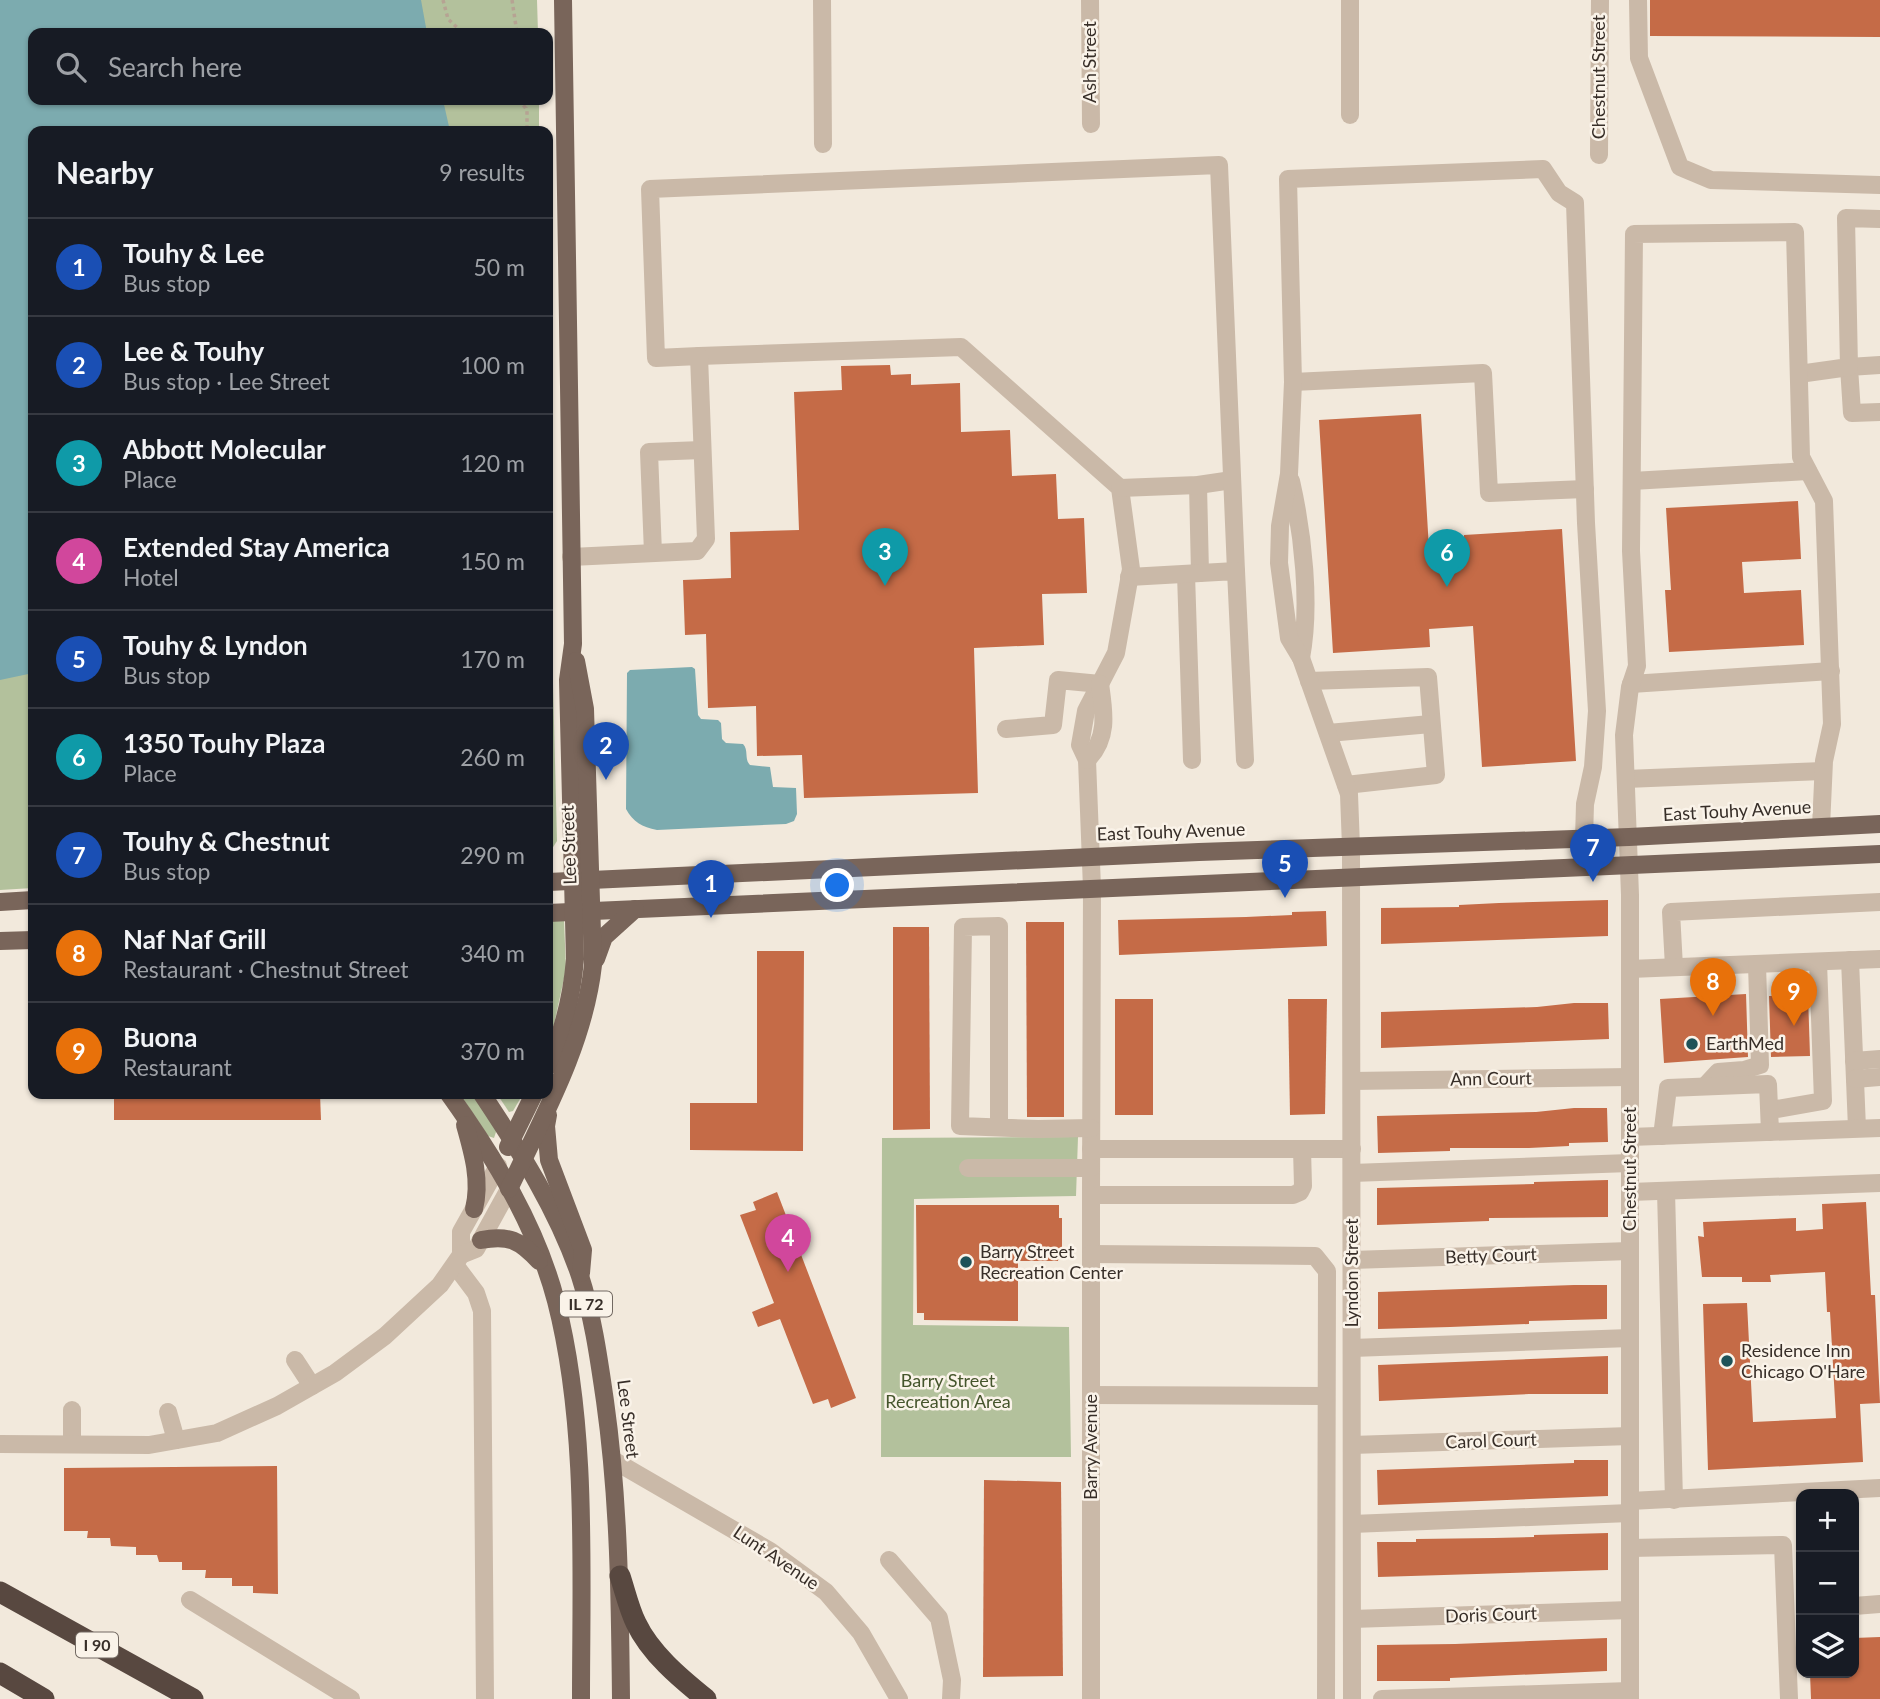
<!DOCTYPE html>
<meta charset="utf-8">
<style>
body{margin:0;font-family:Lato,sans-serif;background:#20242c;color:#f1f3f6}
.controls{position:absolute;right:21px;bottom:21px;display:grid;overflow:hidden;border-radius:14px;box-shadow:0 2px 5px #0004}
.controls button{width:63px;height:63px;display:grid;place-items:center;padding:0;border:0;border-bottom:2px solid #363941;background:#171b24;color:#f1f3f6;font:35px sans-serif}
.you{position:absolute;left:838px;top:886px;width:24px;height:24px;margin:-18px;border:5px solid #fff;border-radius:50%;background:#1a73e8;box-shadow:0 0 0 10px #1a73e833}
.badge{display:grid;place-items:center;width:46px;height:46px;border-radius:50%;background:#0f766e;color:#fff;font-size:23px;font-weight:700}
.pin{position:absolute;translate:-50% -58px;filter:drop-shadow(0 2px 4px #0008)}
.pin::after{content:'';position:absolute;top:37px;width:24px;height:21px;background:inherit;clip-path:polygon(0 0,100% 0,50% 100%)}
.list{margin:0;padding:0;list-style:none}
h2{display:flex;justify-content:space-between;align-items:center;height:91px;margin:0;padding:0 28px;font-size:30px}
h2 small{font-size:23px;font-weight:400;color:#9ea1a6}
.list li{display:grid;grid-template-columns:46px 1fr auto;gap:21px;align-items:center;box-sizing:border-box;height:98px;padding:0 28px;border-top:2px solid #363941}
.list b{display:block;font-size:26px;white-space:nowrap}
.list p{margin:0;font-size:23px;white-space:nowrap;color:#9ea1a6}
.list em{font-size:23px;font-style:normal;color:#9ea1a6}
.icon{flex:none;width:38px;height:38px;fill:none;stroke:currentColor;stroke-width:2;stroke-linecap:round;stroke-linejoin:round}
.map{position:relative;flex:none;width:1880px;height:1699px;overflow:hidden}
.search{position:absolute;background:#171b24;box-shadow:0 2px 5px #0004;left:28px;top:28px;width:525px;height:77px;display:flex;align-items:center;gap:18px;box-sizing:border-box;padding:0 24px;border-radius:14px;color:#9ea1a6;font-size:26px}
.panel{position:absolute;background:#171b24;box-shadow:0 2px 5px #0004;left:28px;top:126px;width:525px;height:973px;border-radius:14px}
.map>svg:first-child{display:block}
</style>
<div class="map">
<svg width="1880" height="1699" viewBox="0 0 1880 1699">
<rect width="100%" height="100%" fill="#f2e9dc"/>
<g fill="#b3c19c">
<path d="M0,0H537L538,33H33V100H539V131H33V888L0,890Z"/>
<path d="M548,486L557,841L548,855Z"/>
<path d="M564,920L566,969L552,1034L548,1044V921Z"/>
<path d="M460,1094H473L497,1129L494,1138L488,1136Z"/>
<path d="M497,1094H523L513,1111L509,1112Z"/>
<path d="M1078,1137L1076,1196L914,1199L913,1325L1069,1327L1071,1457H881L882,1138Z"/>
</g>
<g fill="#7cabaf">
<path d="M0,0H421L427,33H33V100H443L450,131H33V673L0,680Z"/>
<path d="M692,667L695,669L698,715L701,719L718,720L721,723L722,739L726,743L743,744C749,750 744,759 750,765L770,767L773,787L796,788L797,814L794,821L786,824L657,830C642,827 633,822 626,809L627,673L630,670Z"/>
</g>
<g fill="#c56b47">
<path d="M1650,0H1880V37L1650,36Z"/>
<path d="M890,365L891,375L911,374V385L960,383L961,432L1010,430L1012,476L1056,474L1058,519L1084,518L1087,593L1042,594L1044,645L974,648L978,793L804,798L802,755L757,756L756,706L708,708L706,634L685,635L683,580L731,578L730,532L799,530L794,392L842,390L841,366Z"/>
<path d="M1421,414L1429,549L1464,547V535L1562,529L1576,761L1482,767L1473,626L1429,629L1430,647L1333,653L1319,420Z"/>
<path d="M1798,501L1801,559L1742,562L1744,593L1801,590L1804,645L1669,652L1665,590H1671L1666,508Z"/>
<path d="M1608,900V936L1381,944V908L1459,907V905L1499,903Z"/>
<path d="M1326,911L1327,946L1119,955L1118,920L1246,917L1292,915V912Z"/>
<path d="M1026,922H1064V1117H1027Z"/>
<path d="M893,927H929L930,1129L893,1130Z"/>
<path d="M757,951H804L803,1151L690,1150V1103H757Z"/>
<path d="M1746,994L1748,1057L1664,1063L1660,999Z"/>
<path d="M1808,995L1810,1056L1771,1057L1769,996Z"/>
<rect x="1115" y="999" width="38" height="116"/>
<path d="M1288,999H1327L1325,1114L1290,1115Z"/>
<path d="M1574,1003H1608L1609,1039L1381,1048V1012L1537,1007Z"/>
<path d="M114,1094H320L321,1120H114Z"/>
<path d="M1574,1108H1607L1608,1142L1569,1143V1146L1529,1148H1450V1151L1378,1153L1377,1116L1536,1112Z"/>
<path d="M1608,1180V1217L1489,1218V1221L1377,1225V1188L1534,1184V1182Z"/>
<path d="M777,1192L856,1398L831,1408L828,1399L813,1404L780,1319L758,1327L752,1312L774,1303L740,1215L756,1210L753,1202Z"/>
<path d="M1866,1202L1871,1295H1875L1880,1403L1860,1404L1863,1462L1708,1470L1703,1304L1747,1303L1753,1422L1836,1418L1830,1312H1827L1825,1272L1770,1275L1771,1282H1742V1277H1702L1698,1236L1704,1237L1703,1222L1796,1218V1231L1823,1229L1822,1204Z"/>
<path d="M916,1205H1059V1218H1062V1254H1059L1058,1261H1018V1321L924,1320V1313H917Z"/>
<path d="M1574,1285H1607V1319L1529,1321V1324L1450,1327L1378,1329V1292Z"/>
<path d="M1608,1356V1394H1529L1379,1401L1378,1365Z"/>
<path d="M1574,1460H1608V1496L1378,1505L1377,1470L1574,1463Z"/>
<path d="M277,1466L278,1594L253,1593V1586H232V1578H205L206,1570H182V1562H159L157,1555H136V1547L111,1546L110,1538H87L88,1531H64V1468Z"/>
<path d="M984,1480L1061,1482L1063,1676L983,1677Z"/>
<path d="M1608,1533V1570L1378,1577L1377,1542H1416V1539L1494,1538L1534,1537V1535Z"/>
<path d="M1880,1637V1699H1811L1810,1673H1854V1638Z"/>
<path d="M1607,1638V1671L1450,1678V1681H1377V1645L1455,1644Z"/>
</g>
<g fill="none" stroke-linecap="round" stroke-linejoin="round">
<g stroke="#b6a393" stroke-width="3.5" stroke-dasharray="3.5 3.5" stroke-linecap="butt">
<path d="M443,0L448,19L463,33"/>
<path d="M512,0L517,33"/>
<path d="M519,100L527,110V131"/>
<path d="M525,100L526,108"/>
</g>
<g stroke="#cab9a8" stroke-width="18">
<path d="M822,0L823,144"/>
<path d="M1090,0L1091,124"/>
<path d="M1638,0L1639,58L1680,167L1711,180L1880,185"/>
<path d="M1350,115V0"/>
<path d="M1599,155L1600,0"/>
<path d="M699,356L961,347L1120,488L1131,569L1116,653L1086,711L1080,745L1087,760L1092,888L1091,1195H1293L1300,1192L1303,1186L1302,1149"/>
<path d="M1880,365L1849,367L1852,413L1880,412"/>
<path d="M1799,374L1849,367L1846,218L1880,219"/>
<path d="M1293,382L1483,373L1489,493L1585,489"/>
<path d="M1291,481C1303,534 1311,605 1301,658"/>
<path d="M1632,481L1808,471"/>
<path d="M1198,485L1200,573"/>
<path d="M1120,488L1198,485L1232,480"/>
<path d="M653,553L649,452L702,450"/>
<path d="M571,557L697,551L706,539L699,356L656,358L650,189L1219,165L1236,571"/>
<path d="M1186,574L1192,760"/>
<path d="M1129,577L1236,571L1245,760"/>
<path d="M1309,681L1428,677L1436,775L1346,785"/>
<path d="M1631,684L1831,671"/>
<path d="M1006,729L1053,725L1058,680L1100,684"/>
<path d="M1328,733L1431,724"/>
<path d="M1087,760C1109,738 1104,712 1100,684"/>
<path d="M1626,779L1823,771"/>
<path d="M1850,960L1857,1128"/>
<path d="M1674,967L1671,912L1880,902"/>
<path d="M1630,969L1880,959"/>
<path d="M1854,1061L1880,1059"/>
<path d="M1855,1079L1880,1077"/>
<path d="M1352,1081L1630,1077"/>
<path d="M1705,1086L1718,1072L1744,1070L1760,1065L1757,964"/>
<path d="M1771,1110L1823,1101L1818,962"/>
<path d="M999,1126V926L963,927L960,1126L1038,1129L1091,1128"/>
<path d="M1662,1136L1668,1088L1768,1084L1770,1132"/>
<path d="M1630,1137L1880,1128"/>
<path d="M1091,1149H1352"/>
<path d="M968,1168H1091"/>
<path d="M1352,1173L1630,1163"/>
<path d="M1666,1191L1674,1500"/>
<path d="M1630,1192L1880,1183"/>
<path d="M1091,1195V1699"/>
<path d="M1091,1254L1315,1256L1327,1271L1326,1699"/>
<path d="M461,1255V1232L498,1166"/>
<path d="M1352,1260L1630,1251"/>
<path d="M455,1265L476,1293L482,1311L485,1699"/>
<path d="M1352,1348L1630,1338"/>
<path d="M295,1360L312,1386"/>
<path d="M1091,1395L1325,1396"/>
<path d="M72,1410V1444"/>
<path d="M168,1412L176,1440"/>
<path d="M0,1444L149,1445L217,1433L277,1406L335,1373L385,1336L440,1285L461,1255L476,1249L509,1189"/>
<path d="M1352,1445L1630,1436"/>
<path d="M613,1460L770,1551L826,1592L861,1633L899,1699"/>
<path d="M1630,1501L1880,1488"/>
<path d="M1352,1524L1630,1513"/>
<path d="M1630,1548L1783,1545L1789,1699"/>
<path d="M889,1560L939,1618L952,1680L951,1699"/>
<path d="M190,1600L351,1699"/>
<path d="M1854,1606L1880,1604"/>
<path d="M1352,1619L1630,1610"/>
<path d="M1352,1699L1351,847L1349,794L1301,658L1289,638L1279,563L1280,526L1289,474L1293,382L1288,179L1543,169L1559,193L1575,203L1586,523L1597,711L1593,767L1585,804L1584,839"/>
<path d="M1382,1699L1630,1691"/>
<path d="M1630,1699V895L1624,735L1630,687L1637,666L1631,551L1634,234L1795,232L1801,457L1824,501L1832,724L1824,761L1821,827"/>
</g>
<g stroke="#79655a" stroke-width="18">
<path d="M548,882L1199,852L1629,837L1880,824"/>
<path d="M0,902L33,900"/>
<path d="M548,913L1880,854"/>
<path d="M0,941L33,940"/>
<path d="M596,959L604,937L635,909"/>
<path d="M548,1066C563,1032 572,996 575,959L568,680L573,644L563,0"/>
<path d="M449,1094C494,1157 536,1225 556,1301C588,1425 581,1571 581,1699"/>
<path d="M482,1094C520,1151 558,1211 580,1276C593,1316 599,1360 605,1401C619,1500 620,1599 621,1699"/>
<path d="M548,1115L546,1126L549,1160L583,1250L581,1273"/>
<path d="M465,1125C473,1153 481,1181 474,1209"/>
<path d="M508,1147L534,1094"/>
<path d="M509,1189C543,1117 584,1045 593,965L585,709L576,661"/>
<path d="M481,1240C509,1235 520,1240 539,1261"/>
</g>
<g stroke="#584840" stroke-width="21">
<path d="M620,1576C625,1591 629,1609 636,1623C650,1653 680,1678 706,1699"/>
<path d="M0,1592L193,1699"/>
<path d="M0,1673L44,1699"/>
</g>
</g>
<g fill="#1e5258" stroke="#faf3e9" stroke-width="2.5">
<circle cx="1692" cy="1044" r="7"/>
<circle cx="966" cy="1262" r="7"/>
<circle cx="1727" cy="1361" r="7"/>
</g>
<g text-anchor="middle" stroke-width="5" stroke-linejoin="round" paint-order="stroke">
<g fill="#faf3e9" stroke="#726962" stroke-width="2">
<rect x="560" y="1291.5" width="52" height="25" rx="5"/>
<rect x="76" y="1632.5" width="42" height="25" rx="5"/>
</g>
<g font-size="16" font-weight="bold" fill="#372e28">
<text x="586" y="1310">IL 72</text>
<text x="97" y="1651">I 90</text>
</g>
<g font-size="18" fill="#372e28" stroke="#faf3e9">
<text transform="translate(1090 62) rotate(-90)" y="6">Ash Street</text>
<text transform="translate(1599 77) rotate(-90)" y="6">Chestnut Street</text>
<text transform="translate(1737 811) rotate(-3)" y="6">East Touhy Avenue</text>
<text transform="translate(1171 832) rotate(-2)" y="6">East Touhy Avenue</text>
<text transform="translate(569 845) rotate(-92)" y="6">Lee Street</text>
<text transform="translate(1491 1079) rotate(-1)" y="6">Ann Court</text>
<text transform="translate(1630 1169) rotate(-90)" y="6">Chestnut Street</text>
<text transform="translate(1491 1256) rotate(-2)" y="6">Betty Court</text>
<text transform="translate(1352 1273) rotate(-90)" y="6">Lyndon Street</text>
<text transform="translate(628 1419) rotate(83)" y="6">Lee Street</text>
<text transform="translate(1491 1441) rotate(-2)" y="6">Carol Court</text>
<text transform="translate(1091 1447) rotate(-90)" y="6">Barry Avenue</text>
<text transform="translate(776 1558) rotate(34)" y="6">Lunt Avenue</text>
<text transform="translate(1491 1615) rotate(-2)" y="6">Doris Court</text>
</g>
<g font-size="18" fill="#372e28" stroke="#faf3e9" text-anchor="start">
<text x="1706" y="1050">EarthMed</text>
<text x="980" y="1258">Barry Street<tspan x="980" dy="21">Recreation Center</tspan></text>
<text x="1741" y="1357">Residence Inn<tspan x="1741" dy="21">Chicago O'Hare</tspan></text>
</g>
<g font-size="18" fill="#45552c" stroke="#faf3e9">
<text x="948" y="1387">Barry Street<tspan x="948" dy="21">Recreation Area</tspan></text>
</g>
</g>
</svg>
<div class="controls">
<button>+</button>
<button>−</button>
<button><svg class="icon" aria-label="layers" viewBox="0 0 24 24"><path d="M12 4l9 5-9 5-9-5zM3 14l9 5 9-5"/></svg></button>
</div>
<div class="you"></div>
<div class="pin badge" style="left:711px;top:918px;background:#1a4fb4">1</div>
<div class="pin badge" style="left:606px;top:780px;background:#1a4fb4">2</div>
<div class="pin badge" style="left:885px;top:586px;background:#0f9aa8">3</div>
<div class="pin badge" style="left:788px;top:1272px;background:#d1479c">4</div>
<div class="pin badge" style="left:1285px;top:898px;background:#1a4fb4">5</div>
<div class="pin badge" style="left:1447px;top:587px;background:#0f9aa8">6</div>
<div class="pin badge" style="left:1593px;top:882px;background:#1a4fb4">7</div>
<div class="pin badge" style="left:1713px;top:1016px;background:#e8710a">8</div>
<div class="pin badge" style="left:1794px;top:1026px;background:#e8710a">9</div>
<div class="search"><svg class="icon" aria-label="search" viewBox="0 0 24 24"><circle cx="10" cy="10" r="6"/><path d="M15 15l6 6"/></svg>Search here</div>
<section class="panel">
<h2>Nearby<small>9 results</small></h2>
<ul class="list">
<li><span class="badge" style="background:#1a4fb4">1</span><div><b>Touhy &amp; Lee</b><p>Bus stop</p></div><em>50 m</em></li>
<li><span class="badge" style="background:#1a4fb4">2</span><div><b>Lee &amp; Touhy</b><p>Bus stop · Lee Street</p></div><em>100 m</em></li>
<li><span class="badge" style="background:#0f9aa8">3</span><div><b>Abbott Molecular</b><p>Place</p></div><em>120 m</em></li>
<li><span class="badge" style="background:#d1479c">4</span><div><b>Extended Stay America</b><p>Hotel</p></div><em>150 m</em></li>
<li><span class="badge" style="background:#1a4fb4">5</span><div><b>Touhy &amp; Lyndon</b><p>Bus stop</p></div><em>170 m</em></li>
<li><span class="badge" style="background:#0f9aa8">6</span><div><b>1350 Touhy Plaza</b><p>Place</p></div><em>260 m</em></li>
<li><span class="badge" style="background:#1a4fb4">7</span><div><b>Touhy &amp; Chestnut</b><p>Bus stop</p></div><em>290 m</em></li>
<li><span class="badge" style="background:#e8710a">8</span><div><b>Naf Naf Grill</b><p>Restaurant · Chestnut Street</p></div><em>340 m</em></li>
<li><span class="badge" style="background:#e8710a">9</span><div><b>Buona</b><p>Restaurant</p></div><em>370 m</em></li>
</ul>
</section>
</div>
